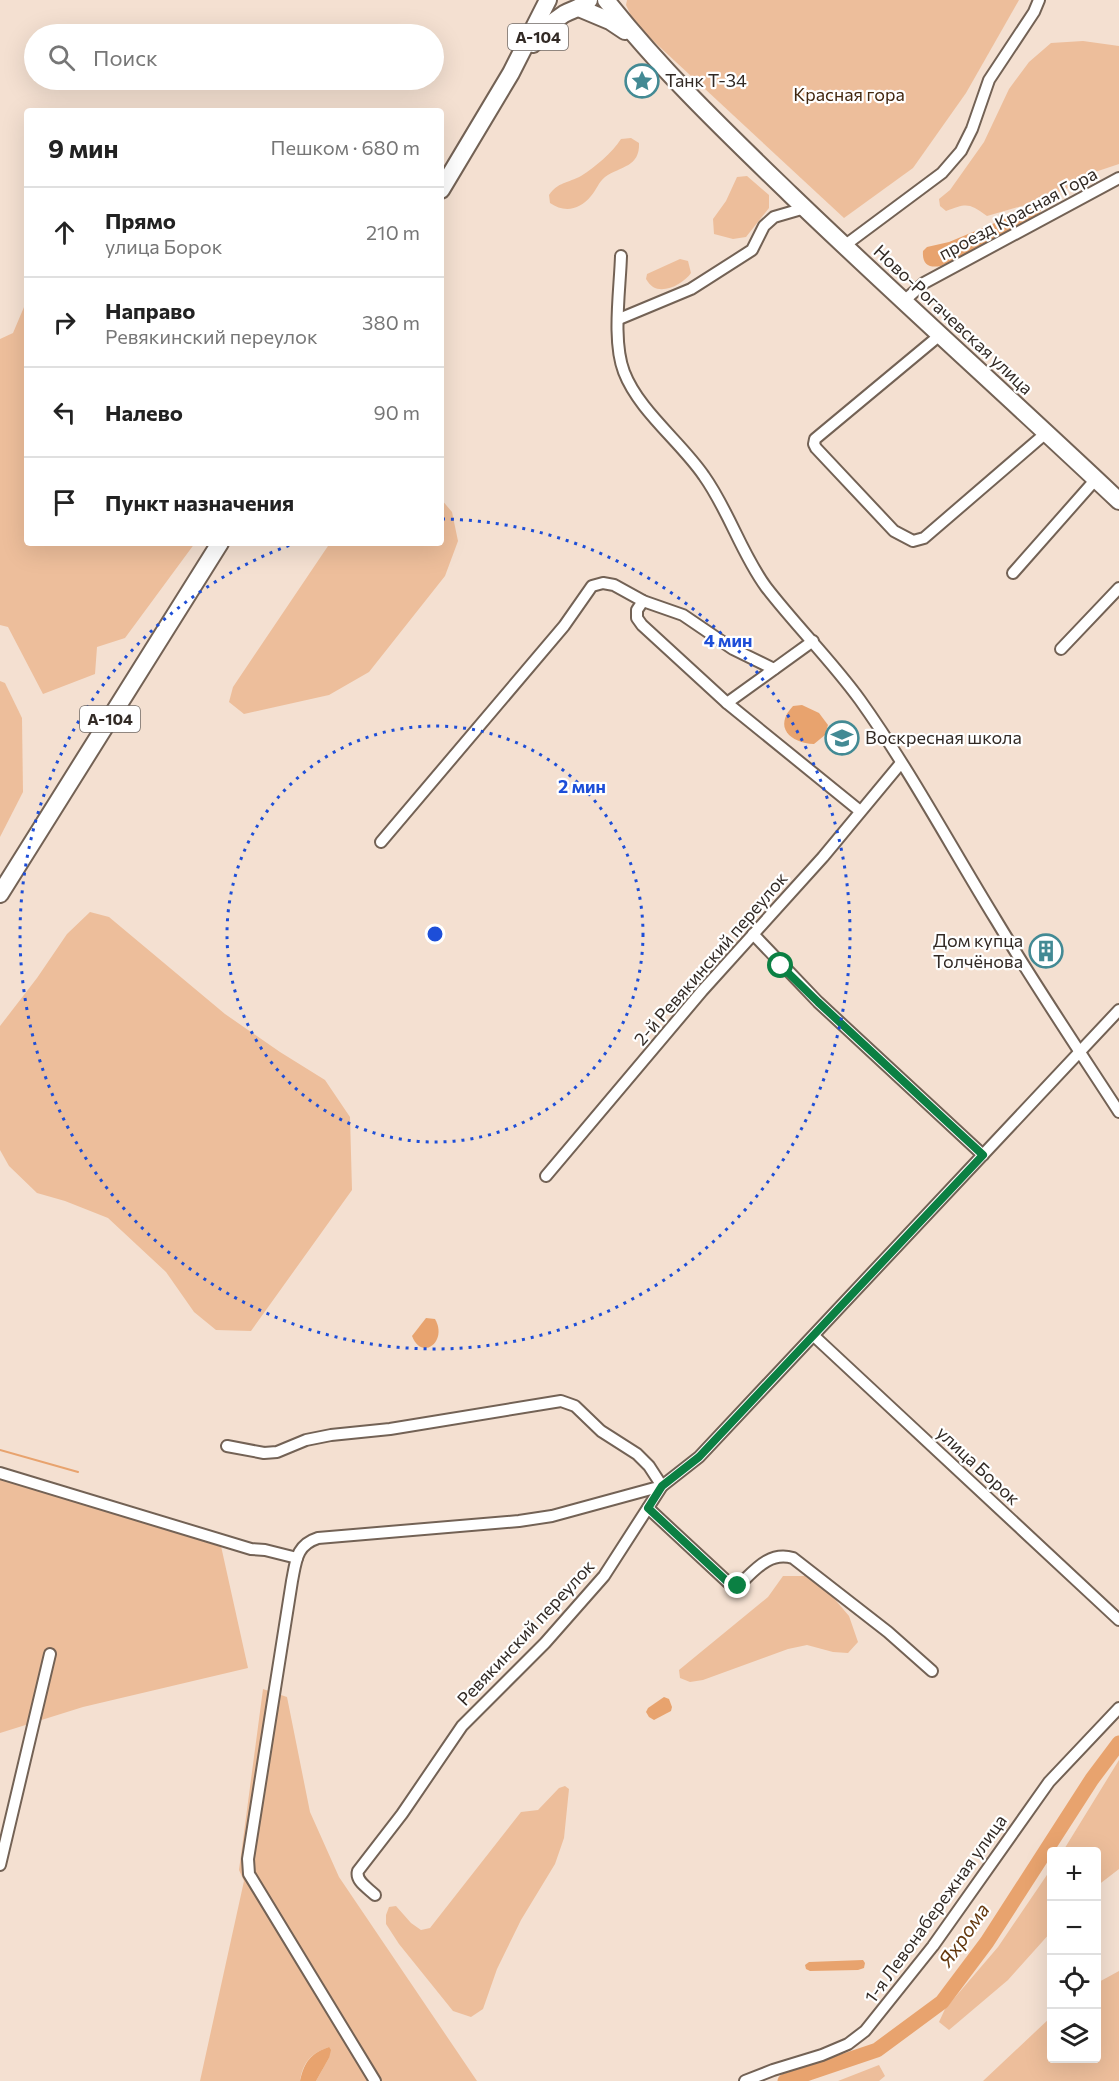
<!DOCTYPE html>
<html lang="ru">
<meta charset="utf-8">
<style>
body{margin:0;font-family:Commissioner,sans-serif;background:#f2f2f2;color:#222}
.controls{position:absolute;right:18px;bottom:18px;display:grid;overflow:hidden;border-radius:6px;box-shadow:0 6px 24px #0002}
.controls button{width:54px;height:54px;display:grid;place-items:center;padding:0;border:0;border-bottom:2px solid #e0e0e0;background:#fff;color:#222;font:30px sans-serif}
.stop{position:absolute;width:18px;height:18px;margin:-14px;border:4px solid #0b8043;border-radius:50%;background:#fff}
.stop.end{background:#0b8043;border-color:#fff;box-shadow:0 2px 6px #0008}
.list{margin:0;padding:0;list-style:none}
h2{display:flex;justify-content:space-between;align-items:center;height:78px;margin:0;padding:0 24px;font-size:26px}
h2 small{font-size:20px;font-weight:400;color:#767676}
.list li{display:grid;grid-template-columns:39px 1fr auto;gap:18px;align-items:center;box-sizing:border-box;height:90px;padding:0 24px;border-top:2px solid #e0e0e0}
.list b{display:block;font-size:22px;white-space:nowrap}
.list p{margin:0;font-size:20px;white-space:nowrap;color:#767676}
.list em{font-size:20px;font-style:normal;color:#767676}
.icon{flex:none;width:33px;height:33px;fill:none;stroke:currentColor;stroke-width:2;stroke-linecap:round;stroke-linejoin:round}
.map{position:relative;flex:none;width:1119px;height:2081px;overflow:hidden}
.search{position:absolute;background:#fff;box-shadow:0 6px 24px #0002;left:24px;top:24px;width:420px;height:66px;display:flex;align-items:center;gap:15px;box-sizing:border-box;padding:0 21px;border-radius:33px;color:#767676;font-size:22px}
.panel{position:absolute;background:#fff;box-shadow:0 6px 24px #0002;left:24px;top:108px;width:420px;height:438px;border-radius:6px}
.map>svg:first-child{display:block}
</style>
<div class="map">
<svg width="1119" height="2081" viewBox="0 0 1119 2081">
<rect width="100%" height="100%" fill="#f4e0d1"/>
<g fill="#edbe9b">
<path d="M627,0H1019L966,93L913,168L844,218L635,24L626,5Z"/>
<path d="M1083,41L1119,46V164L1089,174L1066,189L1039,201L987,216C969,203 967,203 946,211L940,206L939,199L950,190L984,142L1009,89L1029,62L1051,43Z"/>
<path d="M631,138L639,143C640,167 621,166 605,177C598,183 597,189 591,196C580,210 564,213 550,203L549,195C558,182 568,183 581,176C595,167 612,153 621,139Z"/>
<path d="M747,176L769,195V208L746,237L733,239L714,234L713,219L726,201L737,177Z"/>
<path d="M680,259L688,261L691,273C684,283 665,294 653,287C650,285 648,282 646,279L647,274Z"/>
<path d="M27,300V543H195L125,638L97,647L95,674L43,694L8,627L0,625V339L13,333Z"/>
<path d="M441,499L452,512L458,541L445,576L369,672L329,695L244,714L229,702L233,687L330,543H441Z"/>
<path d="M0,681L5,683L22,718L23,792L0,837Z"/>
<path d="M90,912L109,917L225,1014L280,1052L325,1080L350,1117L352,1190L251,1331L216,1330L194,1312L166,1272L108,1218L65,1201L37,1193L9,1166L0,1150V1026L37,978L67,934Z"/>
<path d="M0,1469L219,1537L248,1668L83,1707L0,1733Z"/>
<path d="M783,1576H805L832,1596L849,1616L858,1642L848,1653L833,1652L807,1645L788,1649L703,1680L690,1682L680,1678L679,1670L768,1597Z"/>
<path d="M263,1689L287,1697L310,1812L339,1877L477,2081H316L329,2058V2047C311,2053 303,2062 300,2081H200L244,1881L239,1870Z"/>
<path d="M1119,1760V1869L1097,1886L1096,1852L1063,1851Z"/>
<path d="M565,1786L569,1789L564,1838L555,1864L521,1920L497,1969L483,2009L471,2017L453,2011L399,1944L386,1924V1915L389,1907L396,1906L411,1923L421,1930L430,1928L521,1812L538,1810L559,1788Z"/>
<path d="M1051,1869V1932L1008,1980L949,2030L939,2022L945,2009L998,1947Z"/>
<path d="M1119,1971V2081H983L1051,2017L1052,2058H1096L1097,1983Z"/>
<path d="M879,2065L885,2076L879,2081H838Z"/>
</g>
<g fill="#e8a36e">
<path d="M1036,208L1041,210L1036,219L941,266C929,268 922,265 923,251L927,247L949,242L1026,210Z"/>
<path d="M802,705L819,713L828,725L825,735L814,744C790,743 773,727 793,706Z"/>
<path d="M426,1318L435,1319C448,1341 422,1362 412,1336Z"/>
<path d="M664,1697L669,1699L672,1707L671,1711L654,1720L649,1717L646,1712L648,1708Z"/>
<path d="M863,1960L865,1963L864,1968L858,1970L810,1971L806,1969L805,1965L809,1962Z"/>
<path d="M329,2047L331,2050L329,2058L316,2081H300C304,2062 311,2053 329,2047Z"/>
</g>
<g fill="none" stroke-linecap="round" stroke-linejoin="round">
<path stroke="#e8a36e" stroke-width="2" d="M0,1450L78,1472"/>
<path stroke="#e8a36e" stroke-width="15" d="M785,2081L877,2050L942,2002L987,1942L1092,1779L1119,1743"/>
<defs>
<g id="minor">
<path d="M844,246L942,173L961,151L972,129L989,80L1034,12L1039,0"/>
<path d="M621,256C620,290 612,341 624,372C639,411 681,442 704,476C729,511 741,553 766,587C796,626 831,660 860,700C910,770 951,847 996,920C1035,985 1078,1049 1119,1112"/>
<path d="M904,301L924,283L1119,178"/>
<path d="M619,319L691,289L752,250L764,226L774,217L805,208"/>
<path d="M940,335L815,439L814,444L816,448L894,531L913,541L924,538L1046,433"/>
<path d="M1013,573L1096,479"/>
<path d="M643,601L637,610V618L642,625L727,703L860,811"/>
<path d="M1061,649L1119,588"/>
<path d="M727,703L813,641"/>
<path d="M381,842L564,626L592,586L603,583L614,585L643,601L683,615L733,649L774,669"/>
<path d="M753,934L818,1002L983,1155"/>
<path d="M546,1176L702,991L823,857L901,763"/>
<path d="M814,1336L1119,1620"/>
<path d="M227,1446L264,1453L277,1452L306,1440L331,1435L390,1429L561,1401L575,1406L601,1431L637,1454L649,1466L662,1486L552,1516L519,1521L318,1538C296,1545 296,1561 292,1581L248,1859L249,1874L375,2081"/>
<path d="M0,1473L251,1549L265,1550L297,1558"/>
<path d="M648,1508L732,1586H738C755,1570 769,1551 793,1558L888,1632L932,1671"/>
<path d="M0,1865L50,1654"/>
<path d="M375,1895C368,1888 355,1881 358,1871L402,1814L462,1726L545,1643L604,1576L662,1486L699,1457L1119,1010"/>
<path d="M745,2081L773,2070L822,2055L848,2044L865,2031L933,1946L1049,1782L1119,1708"/>
</g>
<g id="primary">
<path d="M606,0C661,70 726,132 790,194C898,298 1010,398 1119,501"/>
<path d="M579,8L610,21L625,31"/>
</g>
<g id="trunk">
<path d="M533,44C542,33 551,22 564,14C573,9 582,8 589,0"/>
<path d="M441,190L511,73L548,0"/>
<path d="M0,894L220,543"/>
</g>
</defs>
<use href="#minor" stroke="#736255" stroke-width="14"/>
<use href="#primary" stroke="#736255" stroke-width="20"/>
<use href="#trunk" stroke="#736255" stroke-width="20"/>
<use href="#minor" stroke="#fff" stroke-width="10"/>
<use href="#primary" stroke="#fff" stroke-width="16"/>
<use href="#trunk" stroke="#fff" stroke-width="16"/>
</g>
<g fill="none" stroke-linecap="round" stroke-linejoin="round">
<path stroke="#0b8043" stroke-width="8" d="M738,1586H732L648,1508L662,1486L699,1457L983,1155L818,1002L781,966"/>
</g>
<g fill="none" stroke="#1d4ed8" stroke-width="3" stroke-dasharray="3 6">
<circle cx="435" cy="934" r="208"/>
<path d="M442 519A415 415 0 1 1 293 544"/>
</g>
<defs>
<symbol id="sight-ring" viewBox="-11 -11 22 22"><circle r="9.5" fill="#fff" stroke="#438a94" stroke-width="1.5"/><path d="M0-6L1.8-2.2L6-1.7L2.9 1.2L3.7 5.4L0 3.3L-3.7 5.4L-2.9 1.2L-6-1.7L-1.8-2.2Z" fill="#438a94"/></symbol>
<symbol id="school-ring" viewBox="-11 -11 22 22"><circle r="9.5" fill="#fff" stroke="#438a94" stroke-width="1.5"/><path d="M0-5L7-2L0 1L-7-2ZM-4 1L0 2.5L4 1V4Q0 6-4 4Z" fill="#438a94"/></symbol>
<symbol id="building-ring" viewBox="-11 -11 22 22"><circle r="9.5" fill="#fff" stroke="#438a94" stroke-width="1.5"/><path d="M-4-6H4V6H1V3H-1V6H-4ZM-2.5-4.3h1.7v1.8h-1.7ZM.8-4.3h1.7v1.8H.8ZM-2.5-1h1.7V.8h-1.7ZM.8-1h1.7V.8H.8Z" fill="#438a94"/></symbol>
</defs>
<g fill-rule="evenodd">
<use href="#sight-ring" x="623" y="62" width="38" height="38"/>
<use href="#school-ring" x="823" y="719" width="38" height="38"/>
<use href="#building-ring" x="1027" y="932" width="38" height="38"/>
</g>
<g text-anchor="middle" stroke-width="4.5" stroke-linejoin="round" paint-order="stroke">
<g fill="#fff" stroke="#706a66" stroke-width="1.5">
<rect x="508" y="24" width="60" height="26" rx="4.5"/>
<rect x="80" y="706" width="60" height="26" rx="4.5"/>
</g>
<g font-size="16" font-weight="bold" fill="#322a25">
<text x="538" y="43">А-104</text>
<text x="110" y="725">А-104</text>
</g>
<g font-size="18" fill="#322a25" stroke="#fff" text-anchor="start">
<text x="665" y="87">Танк Т-34</text>
<text x="865" y="744">Воскресная школа</text>
<text x="1023" y="947" text-anchor="end">Дом купца<tspan x="1023" dy="21">Толчёнова</tspan></text>
</g>
<g font-size="18" fill="#42270f" stroke="#fff">
<text x="849" y="101">Красная гора</text>
</g>
<g font-size="18" fill="#322a25" stroke="#fff">
<text transform="translate(1018 214) rotate(-28)" y="6">проезд Красная Гора</text>
<text transform="translate(953 320) rotate(43)" y="6">Ново-Рогачевская улица</text>
<text transform="translate(711 959) rotate(-49)" y="6">2-й Ревякинский переулок</text>
<text transform="translate(978 1466) rotate(43)" y="6">улица Борок</text>
<text transform="translate(526 1633) rotate(-47)" y="6">Ревякинский переулок</text>
<text transform="translate(936 1909) rotate(-54)" y="6">1-я Левонабережная улица</text>
</g>
<g font-size="20" font-style="italic" fill="#64380e" stroke="#fff">
<text transform="translate(964 1935) rotate(-55)" y="7">Яхрома</text>
</g>
</g>
<circle cx="435" cy="934" r="9" fill="#1d4ed8" stroke="#fff" stroke-width="3"/>
<g font-size="18" text-anchor="middle" font-weight="bold" fill="#1d4ed8" stroke="#fff" stroke-width="4.5" stroke-linejoin="round" paint-order="stroke">
<text x="728" y="647">4 мин</text>
<text x="582" y="793">2 мин</text>
</g>
</svg>
<div class="controls">
<button>+</button>
<button>−</button>
<button><svg class="icon" aria-label="locate" viewBox="0 0 24 24"><circle cx="12" cy="12" r="6"/><path d="M12 2v4M12 18v4M2 12h4M18 12h4"/></svg></button>
<button><svg class="icon" aria-label="layers" viewBox="0 0 24 24"><path d="M12 4l9 5-9 5-9-5zM3 14l9 5 9-5"/></svg></button>
</div>
<div class="stop" style="left:781px;top:966px"></div>
<div class="stop end" style="left:738px;top:1586px"></div>
<div class="search"><svg class="icon" aria-label="search" viewBox="0 0 24 24"><circle cx="10" cy="10" r="6"/><path d="M15 15l6 6"/></svg>Поиск</div>
<section class="panel">
<h2>9 мин<small>Пешком · 680 m</small></h2>
<ul class="list">
<li><svg class="icon" aria-label="ahead" viewBox="0 0 24 24"><path d="M12 20V5M6 11l6-6 6 6"/></svg><div><b>Прямо</b><p>улица Борок</p></div><em>210 m</em></li>
<li><svg class="icon" aria-label="right" viewBox="0 0 24 24"><path d="M7 20v-9h11M14 6l5 5-5 5"/></svg><div><b>Направо</b><p>Ревякинский переулок</p></div><em>380 m</em></li>
<li><svg class="icon" aria-label="left" viewBox="0 0 24 24"><path d="M17 20v-9H6M10 6l-5 5 5 5"/></svg><div><b>Налево</b></div><em>90 m</em></li>
<li><svg class="icon" aria-label="arrive" viewBox="0 0 24 24"><path d="M6 21V4h12l-3 4 3 4H6"/></svg><div><b>Пункт назначения</b></div></li>
</ul>
</section>
</div>
